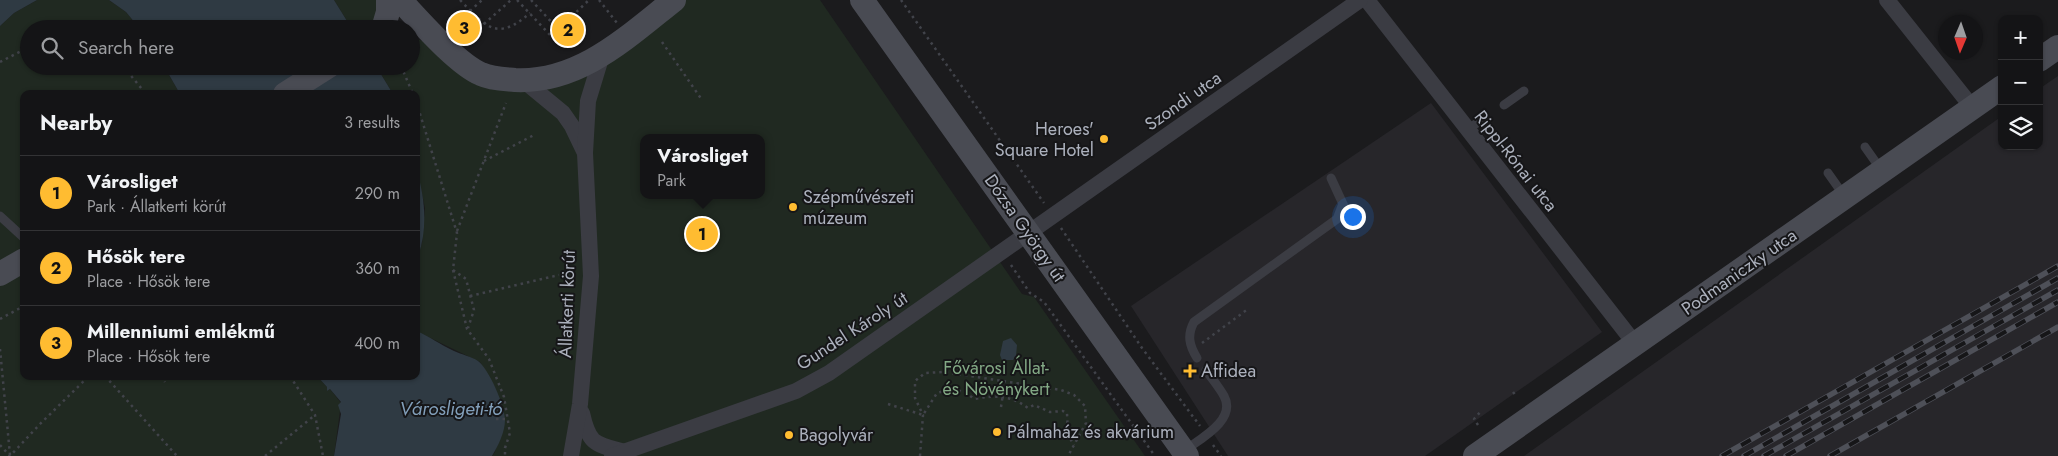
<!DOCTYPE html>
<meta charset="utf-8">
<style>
body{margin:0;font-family:Jost,sans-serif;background:#212123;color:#f1f3f6}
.controls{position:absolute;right:15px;top:15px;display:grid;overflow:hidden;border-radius:10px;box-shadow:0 1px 4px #0004}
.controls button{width:45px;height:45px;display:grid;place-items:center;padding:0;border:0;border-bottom:1px solid #333335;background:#141416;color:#f1f3f6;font:25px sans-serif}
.compass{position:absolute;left:1938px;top:15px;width:45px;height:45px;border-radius:50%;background:#141416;box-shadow:0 1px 4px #0004;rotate:182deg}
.you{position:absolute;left:1352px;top:216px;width:18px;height:18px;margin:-12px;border:4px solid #fff;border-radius:50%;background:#1a73e8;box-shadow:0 0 0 8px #1a73e833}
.badge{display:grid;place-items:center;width:32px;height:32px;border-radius:50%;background:#ffbc31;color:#111;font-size:16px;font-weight:700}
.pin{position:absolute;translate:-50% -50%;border:2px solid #fff;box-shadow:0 1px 5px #0006}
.popup{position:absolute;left:640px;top:134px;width:125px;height:65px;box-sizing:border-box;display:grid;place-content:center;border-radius:10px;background:#141416;filter:drop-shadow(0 1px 4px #0005);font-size:16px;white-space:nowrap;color:#9d9ea1}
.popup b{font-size:19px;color:#f1f3f6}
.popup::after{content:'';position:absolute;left:50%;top:100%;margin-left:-10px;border:10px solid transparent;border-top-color:#141416}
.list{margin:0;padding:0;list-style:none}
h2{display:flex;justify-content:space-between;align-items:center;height:65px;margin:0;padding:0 20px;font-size:21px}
h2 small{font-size:16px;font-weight:400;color:#9d9ea1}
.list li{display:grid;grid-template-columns:32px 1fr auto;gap:15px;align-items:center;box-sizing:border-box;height:75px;padding:0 20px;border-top:1px solid #333335}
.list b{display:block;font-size:19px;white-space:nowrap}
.list p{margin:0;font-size:16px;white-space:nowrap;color:#9d9ea1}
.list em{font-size:16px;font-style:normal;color:#9d9ea1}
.icon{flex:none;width:28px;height:28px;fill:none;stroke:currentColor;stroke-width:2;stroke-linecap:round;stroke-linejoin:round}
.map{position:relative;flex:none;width:2058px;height:456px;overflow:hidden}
.search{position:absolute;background:#141416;box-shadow:0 1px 4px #0004;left:20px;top:20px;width:400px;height:55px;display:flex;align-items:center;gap:12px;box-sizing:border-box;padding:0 18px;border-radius:28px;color:#9d9ea1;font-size:19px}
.panel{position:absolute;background:#141416;box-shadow:0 1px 4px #0004;left:20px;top:90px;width:400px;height:290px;border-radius:10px}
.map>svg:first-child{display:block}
</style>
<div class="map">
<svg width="2058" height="456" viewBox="0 0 2058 456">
<rect width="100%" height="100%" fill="#1b1b1d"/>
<g fill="#27262a">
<path d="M2058,76V456H1524L2002,116V146H2039V89Z"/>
<path d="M1431,103L1602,332L1425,456H1228L1131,306Z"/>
</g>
<g fill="#202921" fill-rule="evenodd">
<path d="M37,0H109L126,12L140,29H29V66H164L180,94H24V376H317L327,387V391L330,389L341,403L334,456H0V26L14,13Z"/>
<path d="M334,0H388L383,29H352Z"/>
<path d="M674,0H820L1022,294L1034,297L1145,456H492L495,452L501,404L493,384L480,362L416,331V262L422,243L425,208L416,167V94H393L376,66H411V37L435,45L459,59L542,79ZM643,138H761V195H643Z"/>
</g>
<g fill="#2f3a43">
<path d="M0,0H37L14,13L0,26Z"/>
<path d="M109,0H334L352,29H140L126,12Z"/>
<path d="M164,66H376L393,94H180Z"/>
<path d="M416,167C425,198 429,230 416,262Z"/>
<path d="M416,331C430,336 440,345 454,351C462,355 471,356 478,361C489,369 505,406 505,420C505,432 498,446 492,456H334L341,414L338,405L341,402L330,389L327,391V387L317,376H416Z"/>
<path d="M1011,338L1017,345L1016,356L1013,360H1002L1000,355L1003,341Z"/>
</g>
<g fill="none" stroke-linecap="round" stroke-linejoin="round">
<g stroke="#41434a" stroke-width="2.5" stroke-dasharray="2.5 4" stroke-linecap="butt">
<path d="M460,0C486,27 497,42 530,13"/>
<path d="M517,0L551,36L589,0"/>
<path d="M531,0L558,29"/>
<path d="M599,0L617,23"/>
<path d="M901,0L1044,203"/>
<path d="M470,11L482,0"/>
<path d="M484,24L511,0"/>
<path d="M662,42L702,100"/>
<path d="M0,62L29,47"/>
<path d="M123,66L146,94"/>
<path d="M401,66L413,94"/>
<path d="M416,101L457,233L453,270L467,329L489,359L504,397L510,433L505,448V456"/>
<path d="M484,161L534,135"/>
<path d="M1061,228L1142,348L1200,426"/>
<path d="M457,231L506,103"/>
<path d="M1011,265L1030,293L1044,302L1155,456"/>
<path d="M453,270L466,279L474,310L468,328"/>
<path d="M470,296L559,275"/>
<path d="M0,319L24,306"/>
<path d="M1202,343L1248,309"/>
<path d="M0,349L10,455"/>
<path d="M105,376L177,456"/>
<path d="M161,376L165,382"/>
<path d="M290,376L315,415L323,456"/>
<path d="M1513,392L1517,397"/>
<path d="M888,404L923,415L937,393C951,389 962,388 974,399C995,395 1010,395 1028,408L1034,405L1050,412L1063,411L1067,413L1068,435L1074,445"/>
<path d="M1001,407L1005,381"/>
<path d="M496,419H507"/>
<path d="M1478,425L1474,419L1482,410"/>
<path d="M0,445L10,456L41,423L89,376"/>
<path d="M1213,445L1221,456"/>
<path d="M265,456L315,415"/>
<path d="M920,456L923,415L915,398V381L925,373L944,372L1061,390L1074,395L1085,406L1086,423L1068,456"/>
</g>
<g stroke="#3b3c43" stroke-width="9">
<path d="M1504,105L1524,91"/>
<path d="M1466,130L1482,120"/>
<path d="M1865,147L1882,171"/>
<path d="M1828,173L1845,197"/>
<path d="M1331,178L1349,217"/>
<path d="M0,216L24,238"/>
<path d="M1197,358C1189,345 1187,335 1194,322L1337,219L1342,206"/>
<path d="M1184,451C1200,439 1237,420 1224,396C1219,387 1212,379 1206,370"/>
</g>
<g stroke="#3b3c43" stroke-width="16">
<path d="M1367,0L1636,345"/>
<path d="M1887,0L1972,107"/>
<path d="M523,80L563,113L572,126L584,151"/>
<path d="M582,413C589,445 595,444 625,452"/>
<path d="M571,456L580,404L591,276L585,153L588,101L602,55"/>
<path d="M612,456L796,391L829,373L1360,0"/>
</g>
<g stroke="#494b53" stroke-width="24">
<path d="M400,0C419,20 457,64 481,74C492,79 504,79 515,80C579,83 626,38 674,0"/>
<path d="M862,0L1187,456"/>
<path d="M383,29L388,12V0"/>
<path d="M2039,60L2058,47"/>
<path d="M285,94L329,66"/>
<path d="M0,274L24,260"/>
<path d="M1475,456L2002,87"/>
</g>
<defs>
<g id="rail">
<path d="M1722,456L2058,266"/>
<path d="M1744,456L2058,278"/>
<path d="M1764,456L2058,290"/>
<path d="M1786,456L2058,302"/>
<path d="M1830,456L2058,327"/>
</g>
</defs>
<use href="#rail" stroke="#4e5058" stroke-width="5.5"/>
<use href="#rail" stroke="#161618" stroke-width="4" stroke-dasharray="11" stroke-linecap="butt"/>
</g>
<g fill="#ffbc31" stroke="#161618" stroke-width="2">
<circle cx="1104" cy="139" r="5"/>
<circle cx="793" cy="207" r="5"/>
<path d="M1187.5 363.5h5v5h5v5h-5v5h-5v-5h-5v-5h5z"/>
<circle cx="997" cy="432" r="5"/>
<circle cx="789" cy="435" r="5"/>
</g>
<g text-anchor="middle" stroke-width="4" stroke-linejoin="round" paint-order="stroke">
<g font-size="18" fill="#acb1bd" stroke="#161618">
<text transform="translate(1183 101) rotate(-35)" y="6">Szondi utca</text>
<text transform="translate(1516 161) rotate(52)" y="6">Rippl-Rónai utca</text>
<text transform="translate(1025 228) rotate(55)" y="6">Dózsa György út</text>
<text transform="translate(1739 272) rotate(-35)" y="6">Podmaniczky utca</text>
<text transform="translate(567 304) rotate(-88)" y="6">Állatkerti körút</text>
<text transform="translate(852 331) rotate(-33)" y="6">Gundel Károly út</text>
</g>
<g font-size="18" fill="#acb1bd" stroke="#161618" text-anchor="start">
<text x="1094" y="135" text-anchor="end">Heroes'<tspan x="1094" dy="21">Square Hotel</tspan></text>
<text x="803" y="203">Szépművészeti<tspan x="803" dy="21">múzeum</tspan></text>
<text x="1201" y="377">Affidea</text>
<text x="1007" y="438">Pálmaház és akvárium</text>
<text x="799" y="441">Bagolyvár</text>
</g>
<g font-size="18" fill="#83a985" stroke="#161618">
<text x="996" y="374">Fővárosi Állat-<tspan x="996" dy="21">és Növénykert</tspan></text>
</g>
<g font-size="19" font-style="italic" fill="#829fba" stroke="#161618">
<text x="451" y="415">Városligeti-tó</text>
</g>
</g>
</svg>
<div class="controls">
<button>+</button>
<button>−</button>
<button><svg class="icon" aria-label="layers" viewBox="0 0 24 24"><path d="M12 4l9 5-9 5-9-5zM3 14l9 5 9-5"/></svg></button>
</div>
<svg class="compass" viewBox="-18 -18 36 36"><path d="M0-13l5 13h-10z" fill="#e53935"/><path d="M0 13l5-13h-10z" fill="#9d9ea1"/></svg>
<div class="you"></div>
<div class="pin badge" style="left:702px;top:234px">1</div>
<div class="popup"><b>Városliget</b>Park</div>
<div class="pin badge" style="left:568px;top:30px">2</div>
<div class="pin badge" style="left:464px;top:28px">3</div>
<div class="search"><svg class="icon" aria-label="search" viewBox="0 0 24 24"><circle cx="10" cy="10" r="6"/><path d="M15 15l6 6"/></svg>Search here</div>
<section class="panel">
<h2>Nearby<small>3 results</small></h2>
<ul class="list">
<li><span class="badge">1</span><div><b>Városliget</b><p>Park · Állatkerti körút</p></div><em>290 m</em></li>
<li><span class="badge">2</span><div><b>Hősök tere</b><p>Place · Hősök tere</p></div><em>360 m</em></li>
<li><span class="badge">3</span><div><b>Millenniumi emlékmű</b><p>Place · Hősök tere</p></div><em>400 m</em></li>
</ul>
</section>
</div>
